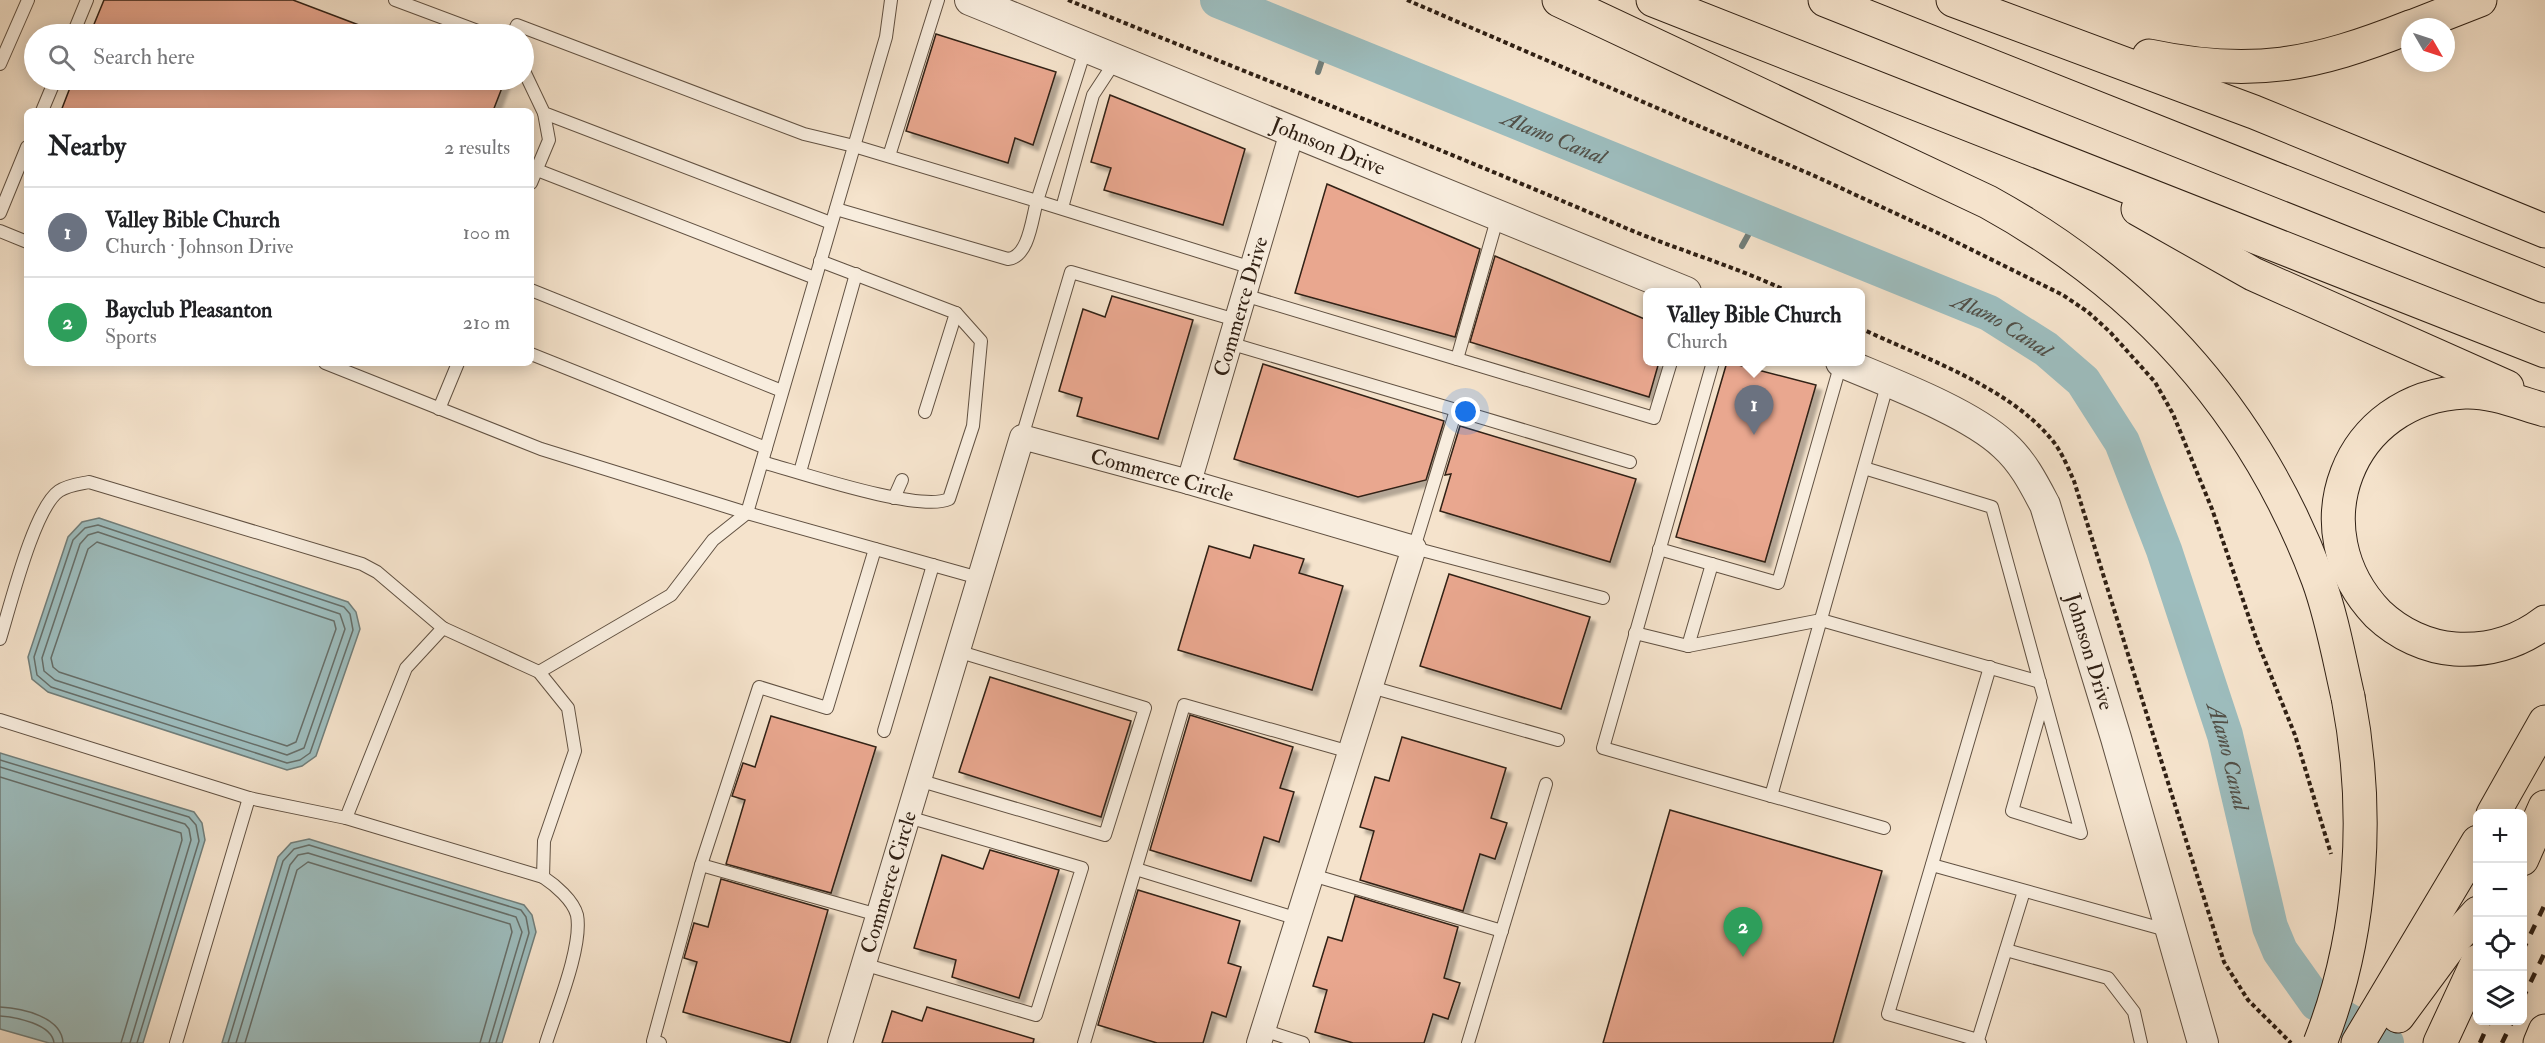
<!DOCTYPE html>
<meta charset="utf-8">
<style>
body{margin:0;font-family:"IM FELL Double Pica",serif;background:#f6f6f6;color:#202124}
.controls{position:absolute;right:18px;bottom:18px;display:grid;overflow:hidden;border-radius:9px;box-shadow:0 3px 15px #0003}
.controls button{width:54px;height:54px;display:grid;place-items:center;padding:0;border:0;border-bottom:2px solid #e0e0e0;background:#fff;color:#202124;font:30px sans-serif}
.compass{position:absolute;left:2401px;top:18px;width:54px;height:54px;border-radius:50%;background:#fff;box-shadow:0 3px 15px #0003;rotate:129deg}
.you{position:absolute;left:1466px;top:412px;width:21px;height:21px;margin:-15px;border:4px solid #fff;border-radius:50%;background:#1a73e8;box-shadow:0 0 0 9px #1a73e833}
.badge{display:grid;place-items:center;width:39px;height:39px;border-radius:50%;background:#7c3aed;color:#fff;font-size:20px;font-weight:700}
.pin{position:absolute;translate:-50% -50px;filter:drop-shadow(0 2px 3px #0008)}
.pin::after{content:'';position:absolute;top:32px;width:21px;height:18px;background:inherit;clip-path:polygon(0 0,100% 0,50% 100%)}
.popup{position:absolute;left:1643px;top:288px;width:222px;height:78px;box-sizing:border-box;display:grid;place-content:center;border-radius:9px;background:#fff;filter:drop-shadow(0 2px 4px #0005);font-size:20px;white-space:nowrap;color:#757577}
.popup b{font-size:22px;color:#202124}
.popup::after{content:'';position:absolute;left:50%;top:100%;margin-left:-12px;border:12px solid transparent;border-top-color:#fff}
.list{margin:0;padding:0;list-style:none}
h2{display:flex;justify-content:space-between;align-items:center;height:78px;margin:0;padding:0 24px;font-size:26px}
h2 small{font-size:20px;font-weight:400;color:#757577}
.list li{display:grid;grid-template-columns:39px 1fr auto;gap:18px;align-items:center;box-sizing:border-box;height:90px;padding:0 24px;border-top:2px solid #e0e0e0}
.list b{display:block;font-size:22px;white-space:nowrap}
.list p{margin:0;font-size:20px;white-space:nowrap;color:#757577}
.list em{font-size:20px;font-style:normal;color:#757577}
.icon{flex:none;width:33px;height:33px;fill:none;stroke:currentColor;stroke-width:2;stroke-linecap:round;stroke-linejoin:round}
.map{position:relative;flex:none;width:2545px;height:1043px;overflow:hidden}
.search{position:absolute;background:#fff;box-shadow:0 3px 15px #0003;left:24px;top:24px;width:510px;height:66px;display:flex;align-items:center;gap:15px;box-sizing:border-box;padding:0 21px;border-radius:33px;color:#757577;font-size:22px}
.panel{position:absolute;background:#fff;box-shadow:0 3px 15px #0003;left:24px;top:108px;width:510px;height:258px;border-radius:9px}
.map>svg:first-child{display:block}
</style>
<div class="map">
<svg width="2545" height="1043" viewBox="0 0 2545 1043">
<defs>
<filter id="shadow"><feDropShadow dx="5.5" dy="5.5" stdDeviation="1.5" flood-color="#0004"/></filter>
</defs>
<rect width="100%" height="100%" fill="#f5e3cc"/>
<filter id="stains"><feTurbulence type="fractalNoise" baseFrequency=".00333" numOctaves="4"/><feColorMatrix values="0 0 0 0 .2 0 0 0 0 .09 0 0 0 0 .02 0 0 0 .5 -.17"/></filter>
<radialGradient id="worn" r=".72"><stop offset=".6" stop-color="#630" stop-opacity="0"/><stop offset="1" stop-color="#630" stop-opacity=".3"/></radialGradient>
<g fill="#9dbdbe" stroke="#717e7a" stroke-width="1.5">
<path d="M99,518L348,602L356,612L360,629L316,756L302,766L287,770L48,692L32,679L28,657L68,537L82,522Z"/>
<path d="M0,753L194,812L202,823L205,840L143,1043H49L0,1029Z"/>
<path d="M309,839L524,905L532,915L536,932L502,1043H222L278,857L291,843Z"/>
</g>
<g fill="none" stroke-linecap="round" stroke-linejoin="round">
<g stroke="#666e69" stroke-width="1.5">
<path d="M98,525L344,607L350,614L353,630L310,753L300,760L287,763L51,687L37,675L34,657L73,540L85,528Z"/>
<path d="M98,532L340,614L345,629L304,748L287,755L55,680L44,671L42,658L80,544L88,535Z"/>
<path d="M97,542L334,621L336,629L296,742L287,746L59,672L53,667L51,658L88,549Z"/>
<path d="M0,760L189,817L196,825L199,841L137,1043"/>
<path d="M0,767L185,824L189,829L191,840L130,1043"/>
<path d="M0,777L181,833L182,840L121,1043"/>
<path d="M0,1007C22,1008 62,1017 63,1043"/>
<path d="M0,1016C16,1017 52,1024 54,1043"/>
<path d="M228,1043L283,861L294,849L309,845L521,910L526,917L529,933L496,1043"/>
<path d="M236,1043L290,865L298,855L308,853L516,917L522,932L489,1043"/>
<path d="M245,1043L297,870L308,862L510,924L512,932L480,1043"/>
</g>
<g stroke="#717e7a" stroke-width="6">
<path d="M1318,72L1327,45"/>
<path d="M1742,246L1757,219"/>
</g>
<path stroke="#9dbdbe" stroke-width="36" id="s1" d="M1218,0L1989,313L2046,349L2083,381L2122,442L2164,550L2225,735L2270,927L2280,951L2317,1003L2386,1043"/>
</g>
<g fill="#e9a78f" stroke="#302014" stroke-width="1.5" filter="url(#shadow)">
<path d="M104,0H293L380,33L90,34Z"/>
<path d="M936,34L1056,72L1033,145L1015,138L1008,163L906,131Z"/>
<path d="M73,80H505L493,111H61Z"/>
<path d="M1110,95L1245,149L1223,225L1104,190L1111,168L1091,162Z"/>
<path d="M1327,184L1480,249L1455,337L1295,293Z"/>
<path d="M1495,256L1647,320V362H1659L1649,397L1470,342Z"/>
<path d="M1112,296L1193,320L1158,439L1077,416L1082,398L1059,391L1083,309L1105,317Z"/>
<path d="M1727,362L1816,385L1765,562L1676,537Z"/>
<path d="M1263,364L1444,421L1426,480L1358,497L1234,459Z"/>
<path d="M1460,426L1636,479L1610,562L1440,511L1451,474L1445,475Z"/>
<path d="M1254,545L1304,559L1299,573L1343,586L1312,690L1178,650L1209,546L1250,558Z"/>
<path d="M1449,574L1590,617L1561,709L1420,666Z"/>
<path d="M990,677L1131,721L1101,817L959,772Z"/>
<path d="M1190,715L1293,747L1280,788L1294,792L1279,842L1264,837L1251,881L1150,850Z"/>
<path d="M771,716L876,747L831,893L726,864L745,800L732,796L743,763L755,767Z"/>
<path d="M1402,737L1506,768L1491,818L1507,823L1495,859L1480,854L1463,911L1360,880L1374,831L1360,827L1375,777L1389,781Z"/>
<path d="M1670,810L1882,871L1833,1043H1603Z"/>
<path d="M990,850L1059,870L1019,998L952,977L956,960L914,948L942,855L983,869Z"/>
<path d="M721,879L828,910L790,1043L683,1012L697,962L684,958L694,923L708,927Z"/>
<path d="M1138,890L1240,921L1228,963L1241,967L1226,1017L1212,1012L1203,1043H1157L1098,1025Z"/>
<path d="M1355,896L1458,927L1444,978L1460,983L1448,1019L1433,1014L1424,1043H1353L1315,1032L1327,990L1313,986L1328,937L1342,941Z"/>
<path d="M927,1007L1034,1039L1033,1043H882L892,1011L922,1021Z"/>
</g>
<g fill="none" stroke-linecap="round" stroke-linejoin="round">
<defs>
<g id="service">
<path d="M395,0L486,34"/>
<path d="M73,34L87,0"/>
<path d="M513,34L517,25L804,134L854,146L1037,201C1032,218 1029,257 1008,259L836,209"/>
<path d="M1086,47L1037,201L1252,268"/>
<path d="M0,64L28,0"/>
<path d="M524,71L544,113L831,223"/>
<path d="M42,111L55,80"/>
<path d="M889,156L938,0"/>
<path d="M537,170L815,278"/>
<path d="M531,183L549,140L544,113"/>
<path d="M1062,208L1093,95L1116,60"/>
<path d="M0,213L27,147"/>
<path d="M1498,216L1457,359L1654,418L1671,362"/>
<path d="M0,231L27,242"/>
<path d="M820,261L956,313L925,412"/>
<path d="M531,290L782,391"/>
<path d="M1244,295L1457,359"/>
<path d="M1229,343L1456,410"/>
<path d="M531,354L766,448"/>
<path d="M1713,362L1603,748L1884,828"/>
<path d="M325,363L541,449L747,513L979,578"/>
<path d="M439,409L458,363"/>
<path d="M1022,437L1071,272L1236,320"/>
<path d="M762,462C799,472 919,513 949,499L973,426L981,341L956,313"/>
<path d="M1864,468L1992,507L2081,833L2012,811L2044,698"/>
<path d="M800,472L856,274"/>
<path d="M894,498L902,480"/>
<path d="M1659,549L1778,583L1841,363"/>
<path d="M1603,598L1414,548L1456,410L1630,462"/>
<path d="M1635,633L1688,646L1821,620L2040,682"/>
<path d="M0,639C10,607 34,508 59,491C68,485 79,484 89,482L362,564L377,572L443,628L539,672L568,708L575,751L544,841L543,877L346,818L249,798L0,720"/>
<path d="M1688,646L1712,564"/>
<path d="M539,672L671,595L713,540L747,513L886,37L891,0"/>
<path d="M1371,687L1558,740"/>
<path d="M884,731L933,565"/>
<path d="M918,780L1105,835L1145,708L957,651"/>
<path d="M1771,796L1888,382"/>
<path d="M346,818L406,668L443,628"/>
<path d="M701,865L759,687L827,708L875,549"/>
<path d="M1932,865L2170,931"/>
<path d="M1136,869L1298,919"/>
<path d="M1312,875L1502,931"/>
<path d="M543,877C555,885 573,900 577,915C583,946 556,1011 546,1043"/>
<path d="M2006,950L2108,978L2134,1012L2141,1043"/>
<path d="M863,964L1036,1015L1082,868L908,817"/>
<path d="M1263,1030L1303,1043"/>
<path d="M176,1043L249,798"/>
<path d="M660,1043L653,1041L701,865L878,915"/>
<path d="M1084,1043L1184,705L1350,752"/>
<path d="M1468,1043L1546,784"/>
<path d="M1978,1043V1040L1888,1014L1990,667"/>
<path d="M1980,1043L1978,1040L2024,891"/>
</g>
<g id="minor">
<path id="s2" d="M1189,482L1292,132"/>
<path id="s3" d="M840,1043L1022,437L1189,482L1414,548L1259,1043"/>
</g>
<g id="tertiary">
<path id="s4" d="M970,0L1686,292"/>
<path id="s5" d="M1841,362C1888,382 1969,412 2004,445C2023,462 2034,484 2045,505L2116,738L2203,1043"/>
</g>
<g id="motorway">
<path d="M1559,0L1988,202C2144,288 2255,411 2318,579C2332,617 2339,658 2348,697"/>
<path d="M1653,0L2545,351"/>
<path d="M1825,0L2545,286"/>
<path d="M1953,0L2254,112L2545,231"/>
<path d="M2411,27L2480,0"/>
<path d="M2149,56C2252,78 2314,65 2410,27"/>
<path d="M2138,209L2253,274L2507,387"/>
<path d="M2545,410C2520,403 2492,391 2465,392C2347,397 2297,530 2378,614C2399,634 2427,647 2455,649C2488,651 2519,642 2545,622"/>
<path d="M2493,814L2545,722"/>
<path d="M2522,859L2545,807"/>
<path d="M2398,1016L2457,936L2478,913"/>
<path d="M2358,1043L2478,842"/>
<path d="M2440,1043L2478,961"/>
<path d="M2540,1043L2545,1031"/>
</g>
</defs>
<use href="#service" stroke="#615142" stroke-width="14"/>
<use href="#minor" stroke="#615142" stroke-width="26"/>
<use href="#tertiary" stroke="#615142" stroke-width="32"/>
<use href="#motorway" stroke="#302014" stroke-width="35"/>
<g stroke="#302014" stroke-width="4" stroke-dasharray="4.5 3" stroke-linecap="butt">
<path d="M1068,0C1255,76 1443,149 1628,229C1681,251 1737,267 1789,292"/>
<path d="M1407,0L1817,177L1940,234L2063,295L2088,312L2110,332L2155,382L2173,414L2212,509L2257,641L2295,735L2331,854"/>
<path d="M1860,328C1923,358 2008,386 2052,440C2062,452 2068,468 2074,481L2224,962L2248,1000L2291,1043"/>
</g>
<use href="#service" stroke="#f8edde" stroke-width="12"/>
<use href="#minor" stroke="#f8edde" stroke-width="24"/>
<use href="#tertiary" stroke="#f8edde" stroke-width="30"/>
<use href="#motorway" stroke="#f5e3cc" stroke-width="33"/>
<g stroke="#302014" stroke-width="4.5" stroke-dasharray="10 10" stroke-linecap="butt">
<path d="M2522,952L2545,904"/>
<path d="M2522,1000L2545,952"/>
<path d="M2480,1043L2490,1020"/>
<path d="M2502,1043L2513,1020"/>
</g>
<defs>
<path id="motorway-bridge" d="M2320,1043C2363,934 2370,811 2348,697"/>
</defs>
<use href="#motorway-bridge" stroke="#302014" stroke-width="35" stroke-linecap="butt"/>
<use href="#motorway-bridge" stroke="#f5e3cc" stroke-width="33"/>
</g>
<g text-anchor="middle" stroke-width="4.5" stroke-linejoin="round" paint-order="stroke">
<g font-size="21" fill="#302014" stroke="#f8edde">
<text dy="7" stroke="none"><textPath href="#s4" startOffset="387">Johnson Drive</textPath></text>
<text dy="7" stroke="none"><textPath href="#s2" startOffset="183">Commerce Drive</textPath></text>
<text dy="7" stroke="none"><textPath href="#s3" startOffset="778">Commerce Circle</textPath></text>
<text dy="7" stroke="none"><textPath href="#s5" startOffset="410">Johnson Drive</textPath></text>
<text dy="7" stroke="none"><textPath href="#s3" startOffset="168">Commerce Circle</textPath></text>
</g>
<g font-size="22" font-style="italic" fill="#514f47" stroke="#f8edde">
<text dy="8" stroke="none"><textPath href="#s1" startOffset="363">Alamo Canal</textPath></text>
<text dy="8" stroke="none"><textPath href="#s1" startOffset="849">Alamo Canal</textPath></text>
<text dy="8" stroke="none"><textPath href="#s1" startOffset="1353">Alamo Canal</textPath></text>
</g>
</g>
<rect width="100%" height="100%" filter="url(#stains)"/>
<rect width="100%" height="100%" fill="url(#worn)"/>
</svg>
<div class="controls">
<button>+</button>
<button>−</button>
<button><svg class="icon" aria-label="locate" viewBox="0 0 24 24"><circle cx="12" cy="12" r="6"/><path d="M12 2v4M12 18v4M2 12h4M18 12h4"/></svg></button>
<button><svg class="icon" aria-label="layers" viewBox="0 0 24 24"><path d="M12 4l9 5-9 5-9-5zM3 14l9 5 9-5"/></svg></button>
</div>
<svg class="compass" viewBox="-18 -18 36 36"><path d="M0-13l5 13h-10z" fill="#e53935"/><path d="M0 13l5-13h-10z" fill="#757577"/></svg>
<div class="you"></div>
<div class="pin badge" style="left:1754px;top:435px;background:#6b7280">1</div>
<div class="popup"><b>Valley Bible Church</b>Church</div>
<div class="pin badge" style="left:1743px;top:957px;background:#2e9e5b">2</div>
<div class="search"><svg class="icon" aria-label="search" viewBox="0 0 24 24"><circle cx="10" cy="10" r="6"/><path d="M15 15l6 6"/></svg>Search here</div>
<section class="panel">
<h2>Nearby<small>2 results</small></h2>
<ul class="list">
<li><span class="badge" style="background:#6b7280">1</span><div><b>Valley Bible Church</b><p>Church · Johnson Drive</p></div><em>100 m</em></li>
<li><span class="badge" style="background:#2e9e5b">2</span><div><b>Bayclub Pleasanton</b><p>Sports</p></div><em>210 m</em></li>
</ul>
</section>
</div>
